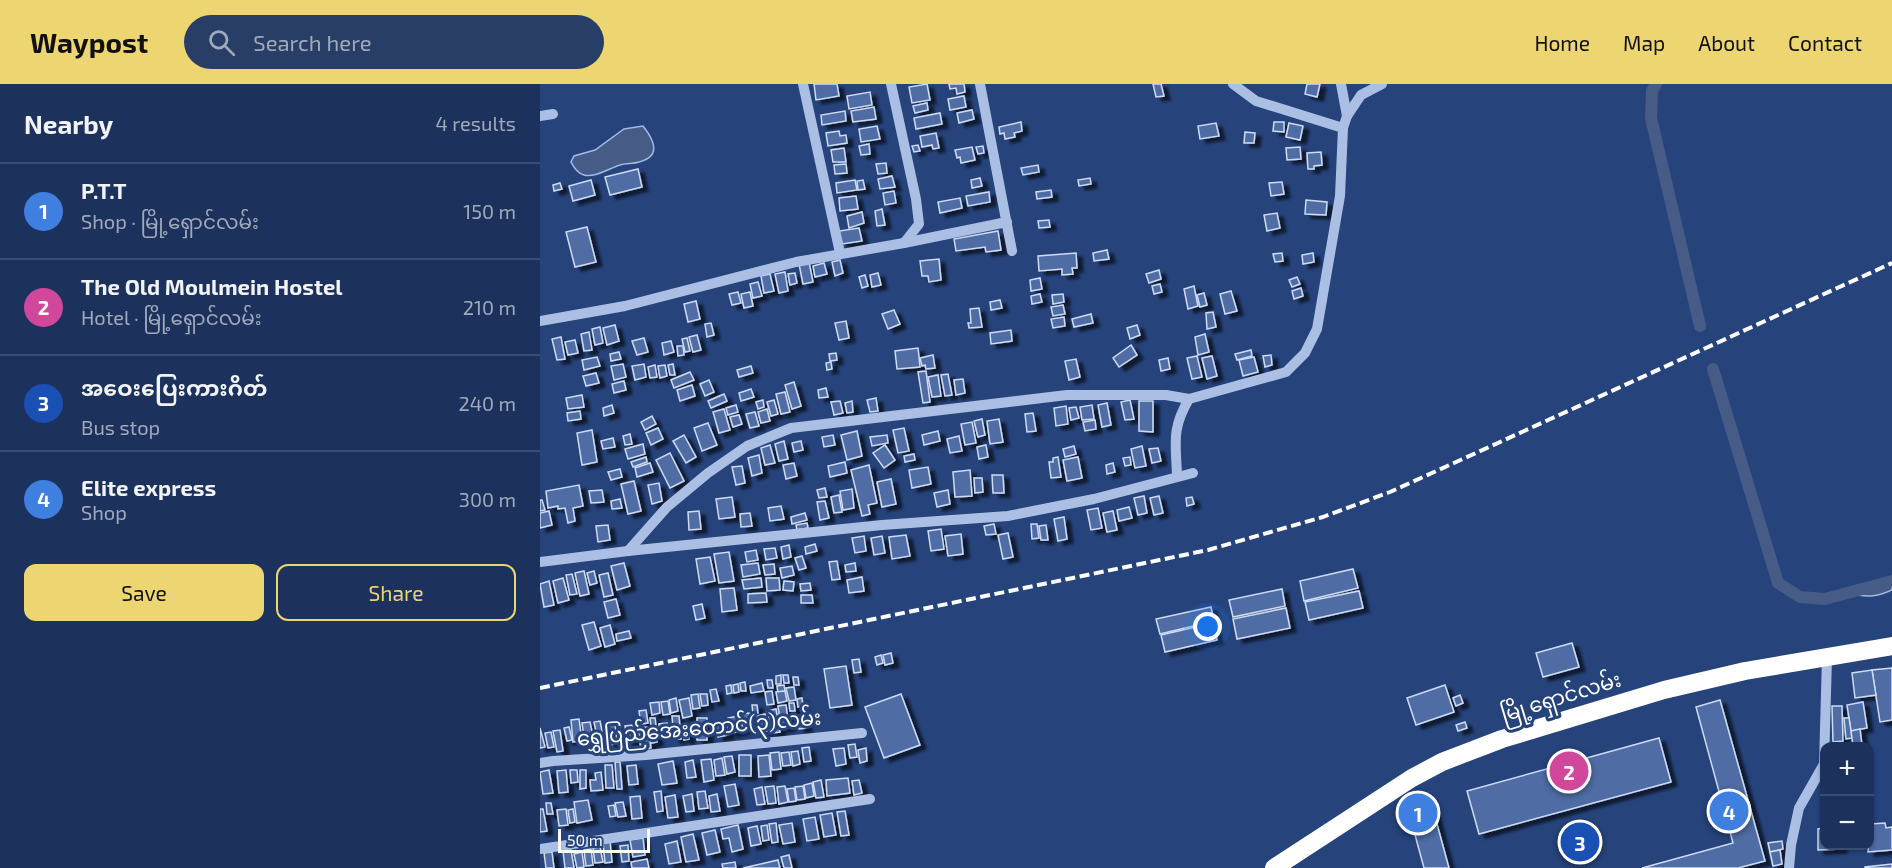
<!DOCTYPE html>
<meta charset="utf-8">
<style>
body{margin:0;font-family:"Exo 2","Noto Sans Myanmar",sans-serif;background:#293e66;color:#f1f3f6}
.controls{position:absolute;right:18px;bottom:18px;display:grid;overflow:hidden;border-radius:12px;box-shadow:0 2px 4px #0004}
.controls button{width:54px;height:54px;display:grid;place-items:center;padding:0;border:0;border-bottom:2px solid #3a4d72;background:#1c325d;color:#f1f3f6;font:30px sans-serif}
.scale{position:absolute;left:18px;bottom:15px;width:92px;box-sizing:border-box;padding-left:6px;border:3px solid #fff;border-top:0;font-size:16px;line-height:21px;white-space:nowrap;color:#fff;-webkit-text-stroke:4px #26437c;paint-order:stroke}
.you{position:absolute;left:668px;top:543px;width:21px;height:21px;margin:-15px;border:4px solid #fff;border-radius:50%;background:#1a73e8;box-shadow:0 0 0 9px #1a73e833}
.badge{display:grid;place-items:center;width:39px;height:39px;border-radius:50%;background:#edd671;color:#fff;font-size:20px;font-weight:700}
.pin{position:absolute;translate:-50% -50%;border:3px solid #fff;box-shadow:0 2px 6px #0006}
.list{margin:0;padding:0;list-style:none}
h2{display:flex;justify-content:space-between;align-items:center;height:78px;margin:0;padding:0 24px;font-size:26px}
h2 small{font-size:20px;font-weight:400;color:#a0aabc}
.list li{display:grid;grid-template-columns:39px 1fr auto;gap:18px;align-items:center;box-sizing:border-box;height:96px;padding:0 24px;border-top:2px solid #3a4d72}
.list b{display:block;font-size:22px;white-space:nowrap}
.list p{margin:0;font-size:20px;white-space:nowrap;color:#a0aabc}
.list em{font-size:20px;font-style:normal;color:#a0aabc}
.actions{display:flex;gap:12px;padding:18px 24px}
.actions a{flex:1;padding:14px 0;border:2px solid #edd671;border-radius:12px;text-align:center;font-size:21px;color:#edd671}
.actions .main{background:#edd671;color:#111}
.icon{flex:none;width:33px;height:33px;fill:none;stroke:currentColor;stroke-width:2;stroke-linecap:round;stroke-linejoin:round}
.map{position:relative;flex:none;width:1352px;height:784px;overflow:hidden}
header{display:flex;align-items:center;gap:36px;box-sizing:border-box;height:84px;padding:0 30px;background:#edd671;color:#111}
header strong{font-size:28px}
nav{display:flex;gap:33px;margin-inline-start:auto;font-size:21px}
.search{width:420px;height:54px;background:#293e66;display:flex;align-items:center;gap:15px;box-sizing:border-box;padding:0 21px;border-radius:33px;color:#a0aabc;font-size:22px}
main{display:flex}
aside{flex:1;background:#1c325d}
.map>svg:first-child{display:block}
</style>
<header>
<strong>Waypost</strong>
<div class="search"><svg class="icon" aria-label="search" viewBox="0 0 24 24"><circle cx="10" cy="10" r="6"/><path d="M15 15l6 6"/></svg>Search here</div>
<nav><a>Home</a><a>Map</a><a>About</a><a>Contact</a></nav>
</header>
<main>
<aside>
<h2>Nearby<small>4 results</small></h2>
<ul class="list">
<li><span class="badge" style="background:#3f7fe0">1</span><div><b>P.T.T</b><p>Shop · မြို့ရှောင်လမ်း</p></div><em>150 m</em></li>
<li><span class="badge" style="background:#d1479c">2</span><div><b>The Old Moulmein Hostel</b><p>Hotel · မြို့ရှောင်လမ်း</p></div><em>210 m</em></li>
<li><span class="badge" style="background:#1a4fb4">3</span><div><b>အဝေးပြေးကားဂိတ်</b><p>Bus stop</p></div><em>240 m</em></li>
<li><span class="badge" style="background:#3f7fe0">4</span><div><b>Elite express</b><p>Shop</p></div><em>300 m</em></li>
</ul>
<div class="actions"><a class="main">Save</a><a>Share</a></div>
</aside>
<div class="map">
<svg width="1352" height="784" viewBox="0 0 1352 784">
<defs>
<filter id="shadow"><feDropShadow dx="6" dy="4" stdDeviation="1.5" flood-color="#0009"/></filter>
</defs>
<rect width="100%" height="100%" fill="#26437c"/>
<g fill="#465b85" stroke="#a0b9e5" stroke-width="1.5">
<path d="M103,42C114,56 122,72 99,78C93,80 86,79 80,81C70,84 55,94 44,91C37,89 34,83 31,78L34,72L55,66L84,45Z"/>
<path d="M1352,493V506C1339,512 1328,514 1314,510V502Z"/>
</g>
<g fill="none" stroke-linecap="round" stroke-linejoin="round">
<g stroke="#465b85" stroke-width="12">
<path d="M1116,0L1112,7L1111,34L1160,242"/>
<path d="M1173,285L1238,499L1260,513L1285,515L1352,497"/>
</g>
</g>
<g fill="#4f6ca5" stroke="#cedbf4" stroke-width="1.5" filter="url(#shadow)">
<path d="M274,0H297L299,12L276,16Z"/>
<path d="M387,0L390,16L372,19L369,3Z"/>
<path d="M409,0H424L425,8L417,10L416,4L410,5Z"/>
<path d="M613,0H621L624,12L616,13Z"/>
<path d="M767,0H780L777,13L765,10Z"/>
<path d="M330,8L332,21L309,25L307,12Z"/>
<path d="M424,12L426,23L410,26L408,15Z"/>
<path d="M387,19L388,26L375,29L373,22Z"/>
<path d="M334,23L336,35L313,38L311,27Z"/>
<path d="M432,26L434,35L419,39L417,29Z"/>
<path d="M305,27L306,37L282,41L281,31Z"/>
<path d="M400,29L402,40L376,45L374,34Z"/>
<path d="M481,38L482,47L474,49L475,53L465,55L464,49L460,50L459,43Z"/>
<path d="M734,38H744V48L733,47Z"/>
<path d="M676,39L679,52L660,55L658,42Z"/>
<path d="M749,39L763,42L760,56L746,53Z"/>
<path d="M337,42L340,55L321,58L319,45Z"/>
<path d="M299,47L300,52L306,51L307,59L288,62L286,49Z"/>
<path d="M705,48L715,49L714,59H704Z"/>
<path d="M396,49L399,64L393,65L392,61L382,63L380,52Z"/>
<path d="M329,60L330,70L321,71L319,62Z"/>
<path d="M378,61L380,67L374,68L372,62Z"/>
<path d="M443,62L444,69L438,70L436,63Z"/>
<path d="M432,63L435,76L421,79L420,73L417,74L415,66Z"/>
<path d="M760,63L761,75L747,76L746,64Z"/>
<path d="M304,64L306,78H293L291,66Z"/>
<path d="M781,68L782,81L774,82V85H768L767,69Z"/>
<path d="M346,79L347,89L338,90L336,80Z"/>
<path d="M306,80L307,89L295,90L294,81Z"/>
<path d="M498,81L499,88L483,91L481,84Z"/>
<path d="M98,85L102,103L70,111L65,93Z"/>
<path d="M352,92L355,103L340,105L338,95Z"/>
<path d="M440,94L442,102L432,104L431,96Z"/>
<path d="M550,94L551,100L539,102L538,96Z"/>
<path d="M51,96L55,111L33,117L29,102Z"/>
<path d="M315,96L317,106L297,109L296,99Z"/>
<path d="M323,96L325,105L318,106L317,97Z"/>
<path d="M742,98L744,110L731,112L729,99Z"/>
<path d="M20,99L22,105L14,107L13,101Z"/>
<path d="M511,106L512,113L497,115L496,108Z"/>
<path d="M354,107L356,119L345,121L343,109Z"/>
<path d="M449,108L450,118L428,122L426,112Z"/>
<path d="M316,112L318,125L300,127L299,114Z"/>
<path d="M420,114L422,124L400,129L398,118Z"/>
<path d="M766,116L787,118L786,131L765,130Z"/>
<path d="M342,125L345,141L337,142L335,127Z"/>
<path d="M322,128L324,139L309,144L307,132Z"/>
<path d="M737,129L740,144L727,147L724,131Z"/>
<path d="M509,136L510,143L499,144L498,137Z"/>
<path d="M47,143L56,178L35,183L26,148Z"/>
<path d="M319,144L322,157L302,160L299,147Z"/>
<path d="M458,147L461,166L446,168L445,163L416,167L414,155Z"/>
<path d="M567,166L569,175L554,177L553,169Z"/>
<path d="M536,169L537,184H532L533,190L522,191V185L499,187L498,172Z"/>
<path d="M742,169L743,177L735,178L733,170Z"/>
<path d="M773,169L774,178L763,180L762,171Z"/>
<path d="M399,175L401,196L389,198L388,192H382L380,177Z"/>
<path d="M300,176L303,189L295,192L292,178Z"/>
<path d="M269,178L273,198L263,200L259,180Z"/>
<path d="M284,179L287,190L275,193L273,182Z"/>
<path d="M619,186L621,195L609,199L606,190Z"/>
<path d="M245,188L248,207L239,209L235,190Z"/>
<path d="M255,189L257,199L250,201L248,190Z"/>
<path d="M338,189L341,201L332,203L330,191Z"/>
<path d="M230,190L234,207L224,209L221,192Z"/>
<path d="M325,191L328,202L322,204L319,193Z"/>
<path d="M757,193L760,200L752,203L749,196Z"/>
<path d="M500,194L502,205L491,207L490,196Z"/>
<path d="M218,198L222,212L213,214L210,200Z"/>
<path d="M620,200L622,208L614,210L612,202Z"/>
<path d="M654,202L658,222L648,225L644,205Z"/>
<path d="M761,204L763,212L754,215L752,207Z"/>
<path d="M691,207L697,227L685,230L680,210Z"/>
<path d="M198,208L201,219L192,221L189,210Z"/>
<path d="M210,208L213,222L204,224L201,210Z"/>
<path d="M664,209L667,221L660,223L657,211Z"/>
<path d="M500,210L502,218L492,220L491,212Z"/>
<path d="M523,210L524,218L513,220L512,211Z"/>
<path d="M460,216L462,224L451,226L450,218Z"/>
<path d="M156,217L160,235L148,238L144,220Z"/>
<path d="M523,221L525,230L513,232L511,223Z"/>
<path d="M439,224L442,243L429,244L428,239H431L430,225Z"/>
<path d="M354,226L360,240L348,245L342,230Z"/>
<path d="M673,228L676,243L667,245L666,229Z"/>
<path d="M551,230L553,239L534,243L532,235Z"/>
<path d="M524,233L525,242L513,244L511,235Z"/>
<path d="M306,237L309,254L299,256L295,239Z"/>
<path d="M171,239L174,251L167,253L165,240Z"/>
<path d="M75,241L79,257L67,261L63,244Z"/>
<path d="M597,241L600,251L590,255L587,244Z"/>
<path d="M60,243L63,259L55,261L52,245Z"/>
<path d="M471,246L472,257L451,260L450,249Z"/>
<path d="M49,248L52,266L44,267L41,250Z"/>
<path d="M665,250L669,268L658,271L655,253Z"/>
<path d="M157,251L161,266L153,268L149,253Z"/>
<path d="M21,253L25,275L17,276L12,255Z"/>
<path d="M104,254L108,268L97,271L92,257Z"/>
<path d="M147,254L150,267L145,268L142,255Z"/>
<path d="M35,256L38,269L28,271L25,258Z"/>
<path d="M131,257L134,268L124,271L122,259Z"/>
<path d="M591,261L597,271L579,283L573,274Z"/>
<path d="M137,262H143L144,271L138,272Z"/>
<path d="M378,264L380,283L357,285L355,267Z"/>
<path d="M711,266L712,272L697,276L695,270Z"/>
<path d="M79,268L81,275L71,277L70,270Z"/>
<path d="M296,269L297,276L290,277L289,270Z"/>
<path d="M393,271L395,284L386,285L385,281L382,282L380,274Z"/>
<path d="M731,271L732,281L725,283L723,272Z"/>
<path d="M657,272L662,293L652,295L647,274Z"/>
<path d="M672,272L677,292L667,295L662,274Z"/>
<path d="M57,273L60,282L44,286L42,276Z"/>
<path d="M714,273L718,288L703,292L699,276Z"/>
<path d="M628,274L630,285L621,287L619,276Z"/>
<path d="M536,275L540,293L529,296L525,277Z"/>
<path d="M291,278L292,285L287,286L286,279Z"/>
<path d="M83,280L86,293L74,296L71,282Z"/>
<path d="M104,280L106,293L95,296L92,282Z"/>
<path d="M133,280L135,291H130L128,281Z"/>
<path d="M115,281L117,293L110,294L108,283Z"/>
<path d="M125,281L127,292L120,294L118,282Z"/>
<path d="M211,282L213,289L199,293L197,286Z"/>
<path d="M386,287L390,318L383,319L378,288Z"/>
<path d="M150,288L154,296L134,304L131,296Z"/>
<path d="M56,289L59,299L46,302L43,292Z"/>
<path d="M408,290L412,311L405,312L401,291Z"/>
<path d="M398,291L401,312L392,313L388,293Z"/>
<path d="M423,295L425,309L416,311L414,296Z"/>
<path d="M169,296L174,308L165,312L160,300Z"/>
<path d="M84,297L86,306L74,309L72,300Z"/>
<path d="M254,298L261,322L252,325L245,301Z"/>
<path d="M152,301L155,312L140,317L137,306Z"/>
<path d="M286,304L288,313L279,314L278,306Z"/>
<path d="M211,305L214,313L201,317L199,309Z"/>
<path d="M245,308L250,328L241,330L236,310Z"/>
<path d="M184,310L187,317L171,324L168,317Z"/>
<path d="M42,311L44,323L28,325L26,314Z"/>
<path d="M336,314L338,327L330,328L327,316Z"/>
<path d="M223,316L224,323L218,325L216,318Z"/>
<path d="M234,316L238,330L231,332L227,318Z"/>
<path d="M590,316L594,335L585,336L581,318Z"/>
<path d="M300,317L303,329L294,331L291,318Z"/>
<path d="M312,317L313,328L307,329L305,319Z"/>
<path d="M599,317H613V348L599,347Z"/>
<path d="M567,319L571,341L562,343L558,321Z"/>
<path d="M72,321L74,329L64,332L63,324Z"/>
<path d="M196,321L198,328L188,331L186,324Z"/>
<path d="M552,321L554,335L542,336L540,323Z"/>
<path d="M526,322L528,340L516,342L514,324Z"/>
<path d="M536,323L539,334L531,336L529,324Z"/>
<path d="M184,325L190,346L179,349L173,328Z"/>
<path d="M227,325L230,337L221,339L218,328Z"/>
<path d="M40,327L41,335L28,337L27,329Z"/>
<path d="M215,328L219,342L210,344L206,330Z"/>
<path d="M493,329L496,347L487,348L485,330Z"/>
<path d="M199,331L202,340L193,343L190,333Z"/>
<path d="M112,332L116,340L105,346L101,338Z"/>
<path d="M442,335L445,351L438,353L434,337Z"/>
<path d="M459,335L463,358L450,360L447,337Z"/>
<path d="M555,336L556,345L545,347L543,338Z"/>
<path d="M432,338L436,359L425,361L421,340Z"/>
<path d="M168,339L177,361L162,367L154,344Z"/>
<path d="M118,344L123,355L111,361L106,349Z"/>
<path d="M364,344L369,367L358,369L353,346Z"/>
<path d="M52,346L57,378L42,381L37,349Z"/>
<path d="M317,347L322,372L307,376L301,351Z"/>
<path d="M398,347L400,357L384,361L382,351Z"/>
<path d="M90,350L92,360L85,361L83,352Z"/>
<path d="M144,351L156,373L146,379L133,357Z"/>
<path d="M293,351L295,361L284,363L282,353Z"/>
<path d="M347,351L348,359L332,362L330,353Z"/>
<path d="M419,352L422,367L410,369L407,355Z"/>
<path d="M73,354L75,363L63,365L61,357Z"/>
<path d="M244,357L248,375L239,377L235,360Z"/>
<path d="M261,357L263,366L254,368L252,359Z"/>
<path d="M103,360L105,370L88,375L85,365Z"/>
<path d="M230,361L235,379L225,381L221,364Z"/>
<path d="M345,361L355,376L344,384L333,369Z"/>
<path d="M446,361L448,373L439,375L437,363Z"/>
<path d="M534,362L536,370L525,373L523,365Z"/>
<path d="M602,362L606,382L595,384L591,365Z"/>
<path d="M618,364L621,377L612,379L609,365Z"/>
<path d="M130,369L144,397L130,404L116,376Z"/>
<path d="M374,370L375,376L365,378L364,372Z"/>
<path d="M219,371L222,389L212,392L208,374Z"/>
<path d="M106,373L107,378L93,383L91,378Z"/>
<path d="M518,373L521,393L511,394L509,378H513V374Z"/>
<path d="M538,373L542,394L527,397L523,376Z"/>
<path d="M590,373L591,381L585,382L583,374Z"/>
<path d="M305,378L307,389L290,393L288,382Z"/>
<path d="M110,379L113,388L97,393L95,384Z"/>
<path d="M254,379L257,392L246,395L243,381Z"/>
<path d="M573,379L575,388L567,390L566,381Z"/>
<path d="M329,381L337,419L328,421L330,430L322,432L311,386Z"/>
<path d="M202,382L205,399L196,401L192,383Z"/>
<path d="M388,383L391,400L372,404L369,386Z"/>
<path d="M80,385L82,393L71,396L68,388Z"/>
<path d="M430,386L432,412L415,413L413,388Z"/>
<path d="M452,391H463L464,409H453Z"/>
<path d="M434,394H442L443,408L435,409Z"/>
<path d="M351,395L356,420L342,423L337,398Z"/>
<path d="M94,397L101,427L88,430L81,400Z"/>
<path d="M119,399L122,417L112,420L108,401Z"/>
<path d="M39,401L43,422L33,424L35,437L28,439L25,424L18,425V422L8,424L6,407Z"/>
<path d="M285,404L287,413L279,414L277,406Z"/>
<path d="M312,405L314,424L303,426L300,407Z"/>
<path d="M62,406L64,418L51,419L49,407Z"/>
<path d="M408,406L410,420L397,423L394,409Z"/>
<path d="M299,411L302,428L294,429L291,413Z"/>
<path d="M604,412L607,429L598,431L594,414Z"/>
<path d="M619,412L623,429L614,431L610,414Z"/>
<path d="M192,413L195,433L179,435L176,415Z"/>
<path d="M652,413L654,420L647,422L646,414Z"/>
<path d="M80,415L82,424L72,425L71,417Z"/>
<path d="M0,416H2L5,426L0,427Z"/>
<path d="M285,417L289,434L280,436L277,418Z"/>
<path d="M241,422L244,435L230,437L228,424Z"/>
<path d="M589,423L592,434L579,437L577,426Z"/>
<path d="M558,424L562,444L551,446L547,426Z"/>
<path d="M9,427L12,441L0,444V429Z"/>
<path d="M159,427L161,445L149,446L148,428Z"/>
<path d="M573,427L577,446L567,448L563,429Z"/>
<path d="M210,429L212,442L201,443L200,430Z"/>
<path d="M265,429L267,436L252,440L251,433Z"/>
<path d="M524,433L527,455L518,457L514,435Z"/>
<path d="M267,439L268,444L257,446L256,441Z"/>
<path d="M454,440L456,450L446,451L444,442Z"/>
<path d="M491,440H497L499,454L492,455Z"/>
<path d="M68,441L70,456L58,458L56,442Z"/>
<path d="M506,441L508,456H501L499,442Z"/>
<path d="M401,445L404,465L391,467L388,447Z"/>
<path d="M468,449L473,473L463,475L458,451Z"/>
<path d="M421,450L423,470L408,472L405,452Z"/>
<path d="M366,451L370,472L352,475L349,453Z"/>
<path d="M324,452L326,467L315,469L312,454Z"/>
<path d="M342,452L345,469L334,471L331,454Z"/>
<path d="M275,460L277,467L266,470L265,463Z"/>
<path d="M249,461L251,473L243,475L241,463Z"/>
<path d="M235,464L237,474L226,476L224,465Z"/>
<path d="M216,466L218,476L207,478L205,468Z"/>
<path d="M189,468L194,497L179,499L174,470Z"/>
<path d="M262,472L266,484L259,486L255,474Z"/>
<path d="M170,473L175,497L160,500L156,475Z"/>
<path d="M297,477L300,495L292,496L289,478Z"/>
<path d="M84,479L90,502L77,506L71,482Z"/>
<path d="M218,479L220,490L203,493L201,481Z"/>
<path d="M315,479L316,487L306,488L305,481Z"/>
<path d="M234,480L235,490L225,491L223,481Z"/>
<path d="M252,482L254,491L242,494L240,484Z"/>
<path d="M813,485L818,504L764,517L760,497Z"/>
<path d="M44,487L49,510L40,512L35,489Z"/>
<path d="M54,487L57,499L50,501L47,489Z"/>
<path d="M68,489L73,511L64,513L59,491Z"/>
<path d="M32,490L37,510L30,511L26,491Z"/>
<path d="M322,493L324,507L309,509L307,496Z"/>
<path d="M23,494L29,516L18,519L13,497Z"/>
<path d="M221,494L222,503L204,505L202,496Z"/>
<path d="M226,494H239L240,506L227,507Z"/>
<path d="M9,497L14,521L4,523L0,500Z"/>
<path d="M244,497L254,498L253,507L243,506Z"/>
<path d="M270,499L271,506L261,507L260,500Z"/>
<path d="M194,504L197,526L182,528L180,505Z"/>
<path d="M742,505L745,522L693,533L689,516Z"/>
<path d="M819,507L823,524L769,536L765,518Z"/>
<path d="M226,509L227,518L208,519V510Z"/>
<path d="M261,511H272L273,519H261Z"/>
<path d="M76,515L80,531L68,534L64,518Z"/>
<path d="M162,520L165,534L156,536L153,522Z"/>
<path d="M671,523L674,537L620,550L616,535Z"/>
<path d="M746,524L750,544L697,555L693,535Z"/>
<path d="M54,538L61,562L49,566L42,541Z"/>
<path d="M673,539L677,556L625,568L621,551Z"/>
<path d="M70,541L75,560L65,563L60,544Z"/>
<path d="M89,547L91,554L77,557L76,550Z"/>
<path d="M1032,559L1039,583L1003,593L996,569Z"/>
<path d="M351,569L353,579L345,581L343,571Z"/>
<path d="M341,571L343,579L337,581L335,573Z"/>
<path d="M319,575L321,588L314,589L312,576Z"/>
<path d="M306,582L312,621L290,624L284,585Z"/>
<path d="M1352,584V636L1340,638L1332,586Z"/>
<path d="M1332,586L1336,611L1315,614L1312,589Z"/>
<path d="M241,591V600H236V592Z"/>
<path d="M243,591H248L249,599H244Z"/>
<path d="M253,593H258L259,601H254Z"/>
<path d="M227,596H232L233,604H228Z"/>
<path d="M205,598L206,607H201L200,599Z"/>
<path d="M222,599L224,607L211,609L210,602Z"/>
<path d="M198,600L199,608L194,609L193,601Z"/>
<path d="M191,601L192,609L187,610L186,602Z"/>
<path d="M244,601L245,607L238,608L237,602Z"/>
<path d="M905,601L914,628L876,641L867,614Z"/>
<path d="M254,603L256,616L249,617L246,604Z"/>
<path d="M176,605L179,617L172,618L170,606Z"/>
<path d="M232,607L234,620L227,621L225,608Z"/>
<path d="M245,607L247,617L238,619L236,608Z"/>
<path d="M158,610L160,624L153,625L151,611Z"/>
<path d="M160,610H167L168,621L162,622Z"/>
<path d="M361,610L380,661L344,674L325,623Z"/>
<path d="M920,611L923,619L916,622L913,614Z"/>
<path d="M136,614L138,627L131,629L129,616Z"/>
<path d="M149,614L152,632L143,634L139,616Z"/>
<path d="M262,614L263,622L258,623L257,615Z"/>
<path d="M1180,616L1225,777L1198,784H1102L1193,759L1156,623Z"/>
<path d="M128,617L130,630L123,631L121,618Z"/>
<path d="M119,618L120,629L112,631L110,619Z"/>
<path d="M1323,618L1327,644L1311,647L1307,621Z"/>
<path d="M249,619H254L255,627H250Z"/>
<path d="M212,621H217L218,629L213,630Z"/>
<path d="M246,621L249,643L241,644L238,622Z"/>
<path d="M1292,622H1302L1303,657L1293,658Z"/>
<path d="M236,625L240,648L231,649L228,627Z"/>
<path d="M106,626L108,639L101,640L99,627Z"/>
<path d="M209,629L211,645L203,646L201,630Z"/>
<path d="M225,630L228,647L220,648L217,632Z"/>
<path d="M264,631L266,644L259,645L257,632Z"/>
<path d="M132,632H139L141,655H134Z"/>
<path d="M198,632L201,647L191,649L188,634Z"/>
<path d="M110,634H115L116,642H111Z"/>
<rect x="157" y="634" width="10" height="22"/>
<path d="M1304,634H1309L1312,654L1306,655Z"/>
<path d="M39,635L42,657L33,658L31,636Z"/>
<path d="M60,637L64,656L58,657L54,638Z"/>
<path d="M50,638L54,657L45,658L42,639Z"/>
<path d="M925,638L927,644L918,647L916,641Z"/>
<path d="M127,639L129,649L120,650L119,640Z"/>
<path d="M75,640L78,659L70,661L66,642Z"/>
<path d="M186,640L188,651L178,653L176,642Z"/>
<path d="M93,641L95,657L87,658L85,642Z"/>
<path d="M29,643L32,656L27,657L24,644Z"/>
<path d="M108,643L111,664L101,666L98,644Z"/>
<path d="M0,644L5,663L0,664Z"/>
<path d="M116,644L117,658L112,659L111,645Z"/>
<path d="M1320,645L1322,661L1313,662L1311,647Z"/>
<path d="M20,646L23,667L17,668L13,647Z"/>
<path d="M148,647L149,655L144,656L143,648Z"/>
<path d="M11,648L14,663L8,664L5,649Z"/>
<path d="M1119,654L1131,698L939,750L927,707Z"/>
<path d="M315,660L317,673L310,674L308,661Z"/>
<path d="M269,663L271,677L264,678L262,664Z"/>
<path d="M304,664L306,680L296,682L293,665Z"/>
<path d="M326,664L327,677L320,679L318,666Z"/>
<path d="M258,667L260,680L253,682L251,668Z"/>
<path d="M239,668L241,685L232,686L230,669Z"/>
<path d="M249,668L251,681L243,682L241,669Z"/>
<rect x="199" y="671" width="12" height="21"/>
<path d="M229,671L231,692L219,693L218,672Z"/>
<path d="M192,672L195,688L187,690L184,673Z"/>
<path d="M182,674L185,691L176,692L174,676Z"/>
<path d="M171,675L174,696L164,698L161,676Z"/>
<path d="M153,676L156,693L147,694L145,678Z"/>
<path d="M133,677L137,699L122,701L118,680Z"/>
<path d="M75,678H80L82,705H77Z"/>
<path d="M65,681H72L74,704H66Z"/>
<path d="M96,681L98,700L89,701L87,682Z"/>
<path d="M9,686L13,709L3,710L0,688Z"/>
<path d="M26,686L28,708L19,709L17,687Z"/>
<path d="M30,686H37L38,698L31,699Z"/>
<path d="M40,686H46V704L40,705Z"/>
<path d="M61,688L63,706L51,707L50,696H56L55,689Z"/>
<path d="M308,694L310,709L287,712L286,696Z"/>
<path d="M281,696L284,713L276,714L273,698Z"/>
<path d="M319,696L322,709L314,711L312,697Z"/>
<path d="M272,699L274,712L266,714L264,701Z"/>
<path d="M195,700L199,721L188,723L184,702Z"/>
<path d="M234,702L236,719L228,720L225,703Z"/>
<path d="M245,702L248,718L239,720L237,703Z"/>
<path d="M263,702L265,715L257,716L255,703Z"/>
<path d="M222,703L225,720L217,721L214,705Z"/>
<path d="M254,704L256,717L249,718L247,705Z"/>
<path d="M121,707L123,727L117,728L114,708Z"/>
<path d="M165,707L168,724L159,725L157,708Z"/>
<path d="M152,710L154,727L146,728L143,712Z"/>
<path d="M177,710L180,727L171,728L169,712Z"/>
<path d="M135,711L138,733L128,734L125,713Z"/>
<path d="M100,712L102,734L92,735L90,713Z"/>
<path d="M48,716L52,736L37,739L34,718Z"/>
<path d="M83,718L86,732L78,733L75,719Z"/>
<path d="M891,718L909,784H884L868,725Z"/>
<path d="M6,719H11L13,730H7Z"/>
<path d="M74,721L76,732L70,733L68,722Z"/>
<path d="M0,725H3L7,747L0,748Z"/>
<path d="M26,725L28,741L19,742L17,726Z"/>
<path d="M33,725L35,738L30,739L28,726Z"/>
<path d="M305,727L309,751L301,752L297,728Z"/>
<path d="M292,729L296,751L284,753L280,731Z"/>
<path d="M275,733L279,755L267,757L263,735Z"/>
<path d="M236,739L238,758L232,759L229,740Z"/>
<path d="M252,739L255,758L243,760L239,741Z"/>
<path d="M1345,739L1346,744L1352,743V766L1328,768L1330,740Z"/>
<path d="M198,741L203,765L192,768L189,754L183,755L181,745Z"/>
<path d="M227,741L229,756L223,757L221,742Z"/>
<path d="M217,742L221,760L211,762L208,744Z"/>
<path d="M1284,744V762H1301V765L1278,766V745Z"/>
<path d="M175,746L180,768L167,771L162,749Z"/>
<path d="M153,750L159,776L146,778L141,753Z"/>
<path d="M103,754L105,771L93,773L90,756Z"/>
<path d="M70,757L72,778L65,779L63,758Z"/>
<path d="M137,757L141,778L129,780L125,760Z"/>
<path d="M1242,757L1243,765L1230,768L1228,759Z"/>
<path d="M88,761L89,777L82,778L80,762Z"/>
<path d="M60,763L63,778L55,779L53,764Z"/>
<path d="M51,765L53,781L46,782L44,766Z"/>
<path d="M31,766L34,784H25L23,767Z"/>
<path d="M1240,766L1242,780L1233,782L1230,768Z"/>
<path d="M12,768L14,784H6L4,769Z"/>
<path d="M42,768L44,783L37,784L34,770Z"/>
<path d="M249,771L252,784H244L241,773Z"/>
<path d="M107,775L109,784H92L91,778Z"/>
<path d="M238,776L240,784H203Z"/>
<path d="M195,778L196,784H183L182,780Z"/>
<path d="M1352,780V784H1325V783Z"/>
</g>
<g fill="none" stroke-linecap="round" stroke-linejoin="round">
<g stroke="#abbfe4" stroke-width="10">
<path d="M263,0L300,169"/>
<path d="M351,0L376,115L379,140L364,159"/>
<path d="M440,0L472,167"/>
<path d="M693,0L716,17L803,44"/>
<path d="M801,0L807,32"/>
<path d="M0,32L13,30"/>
<path d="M0,237L85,222L256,178L364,159L467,138"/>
<path d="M637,392C636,360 631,345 649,315"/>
<path d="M88,467L127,423L168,389L207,362L251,344L527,311H626L649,315L746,288L765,269L777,245L800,112L803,44L807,32L821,11L842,0"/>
<path d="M0,478L88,467L342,441L468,432L554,415L653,389"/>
<path d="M0,679L13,677L106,671L322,649"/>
<path d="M0,765L330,715"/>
<path d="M1249,784L1251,761L1259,724L1284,680L1287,574"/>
</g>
<path stroke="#fff" stroke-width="18" d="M734,784L872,694L902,678L962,655L1124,606L1205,587L1352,562"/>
<path stroke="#fff" stroke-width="4" stroke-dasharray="10 4.5" stroke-linecap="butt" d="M0,604L668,466L783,433L850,408L914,379L1352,179"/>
</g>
<g text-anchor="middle" stroke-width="6" stroke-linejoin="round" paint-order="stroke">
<g font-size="21" fill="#fff" stroke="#26437c">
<text transform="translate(1021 613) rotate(-17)" y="7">မြို့ရှောင်လမ်း</text>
<text transform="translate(159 644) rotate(-5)" y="7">ရွှေပြည်အေးတောင်(၃)လမ်း</text>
</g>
</g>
</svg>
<div class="controls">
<button>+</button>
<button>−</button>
</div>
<div class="scale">50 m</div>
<div class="you"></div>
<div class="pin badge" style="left:878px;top:729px;background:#3f7fe0">1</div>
<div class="pin badge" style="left:1029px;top:687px;background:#d1479c">2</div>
<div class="pin badge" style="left:1040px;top:758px;background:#1a4fb4">3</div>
<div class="pin badge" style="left:1189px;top:727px;background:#3f7fe0">4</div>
</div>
</main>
